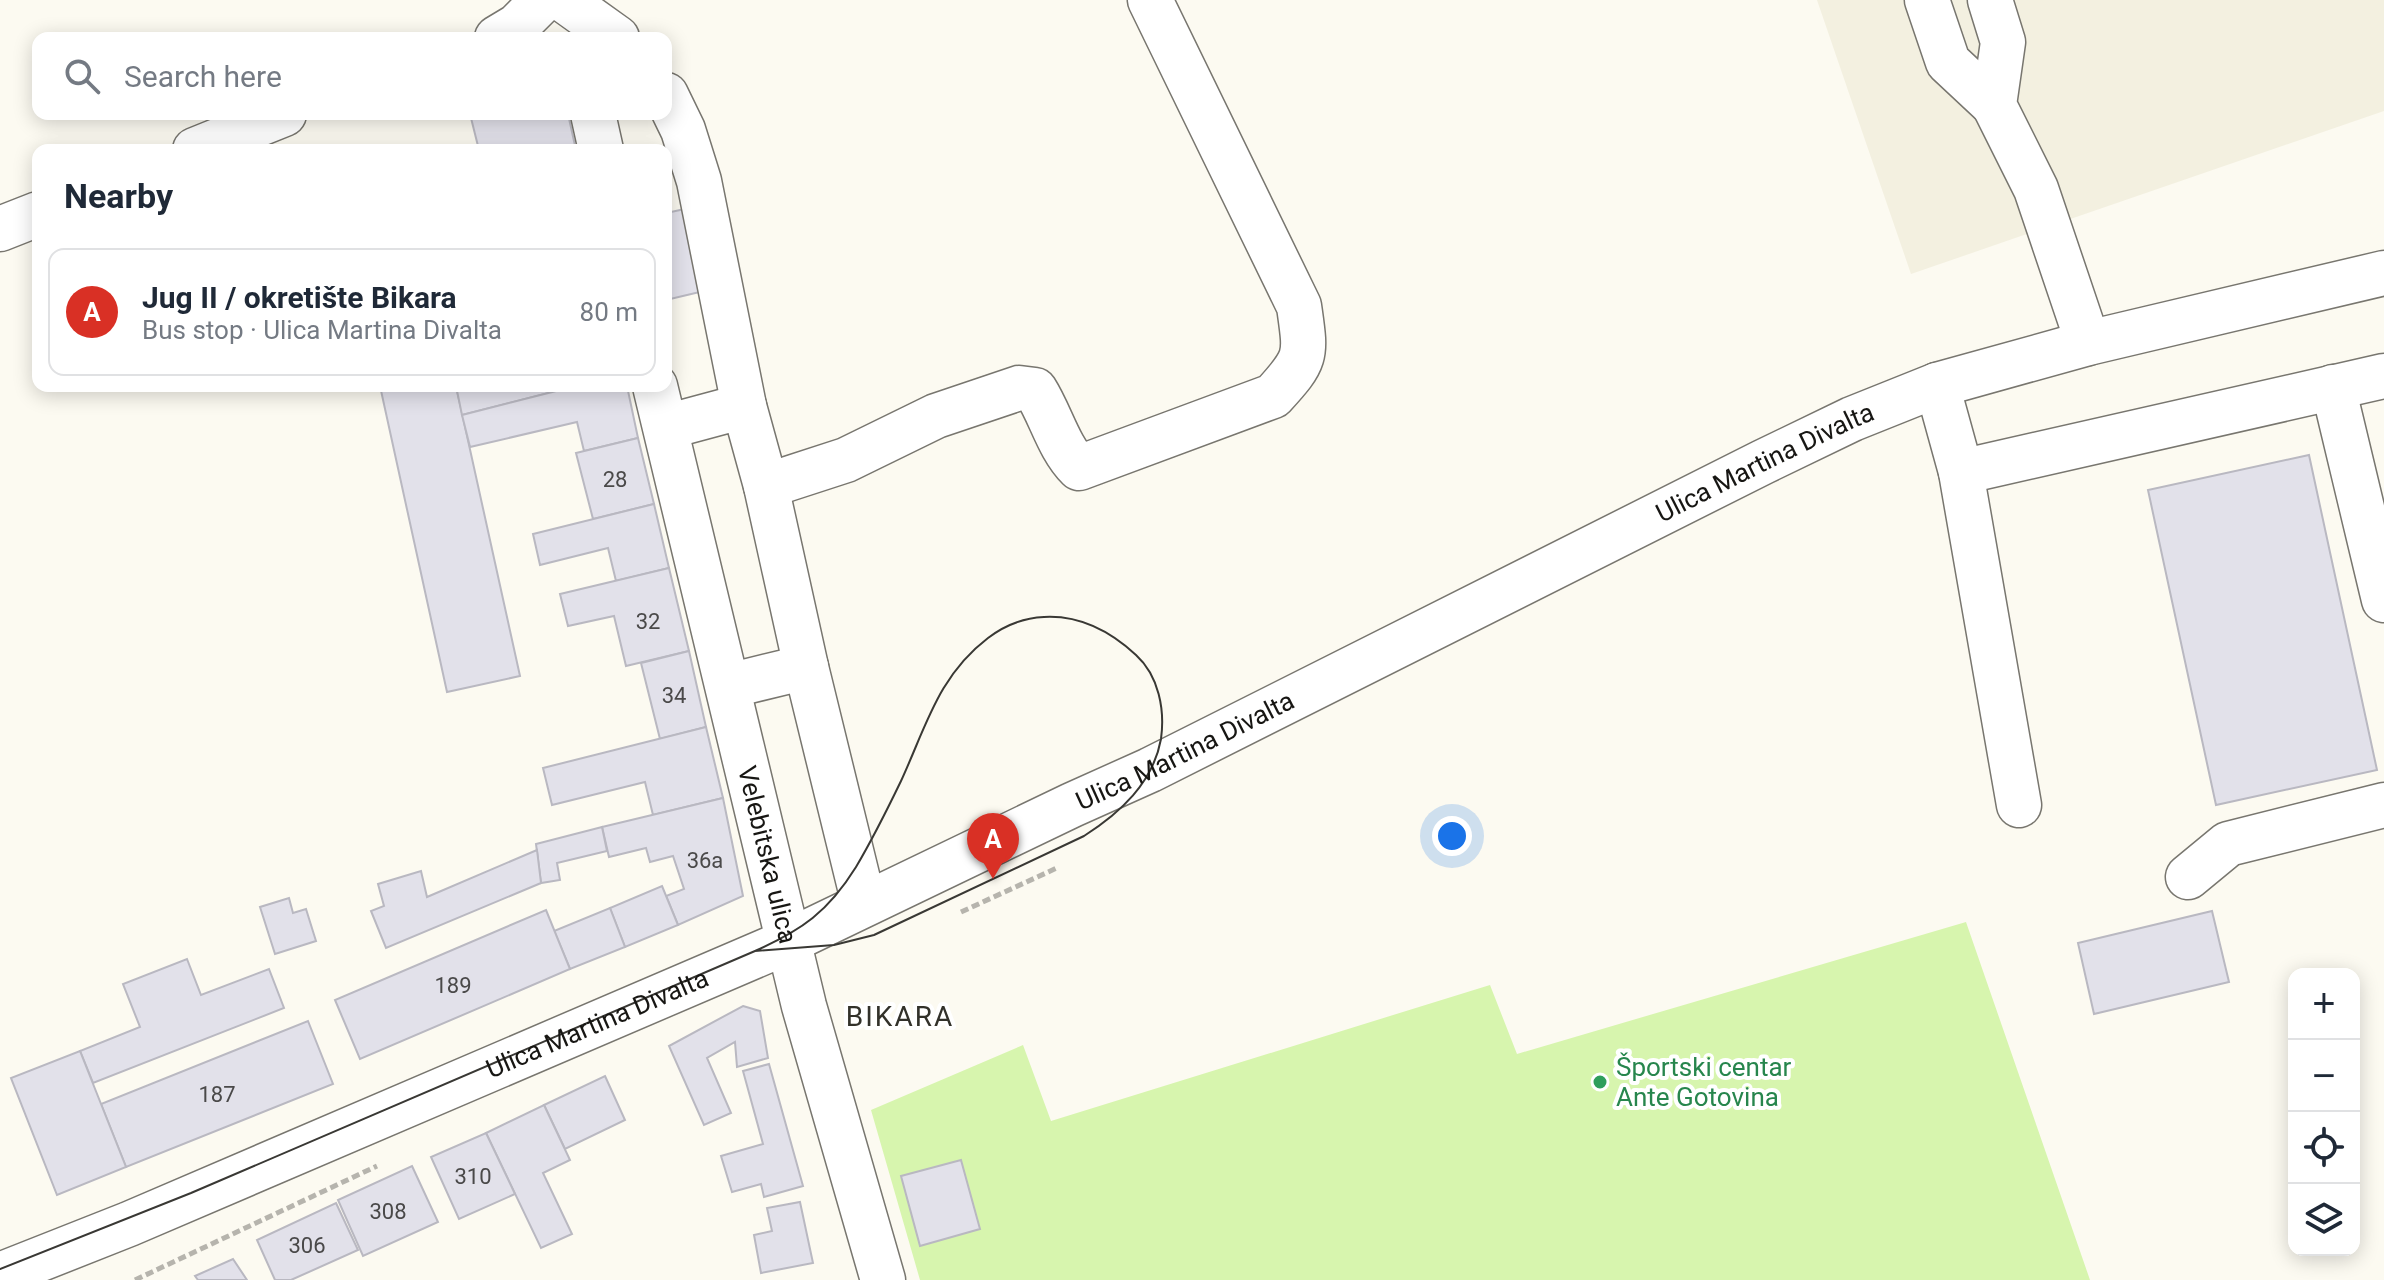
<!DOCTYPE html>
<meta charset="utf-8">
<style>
body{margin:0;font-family:Roboto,sans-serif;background:#f6f6f7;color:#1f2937}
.controls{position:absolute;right:24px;bottom:24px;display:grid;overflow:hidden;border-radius:16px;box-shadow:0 4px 20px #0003}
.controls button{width:72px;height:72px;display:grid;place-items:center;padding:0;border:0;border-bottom:2px solid #e0e1e3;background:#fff;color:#1f2937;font:40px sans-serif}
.you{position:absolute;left:1452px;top:836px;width:28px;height:28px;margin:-20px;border:6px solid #fff;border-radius:50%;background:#1a73e8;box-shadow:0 0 0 12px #1a73e833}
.badge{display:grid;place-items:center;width:52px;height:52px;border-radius:50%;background:#d93025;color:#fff;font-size:26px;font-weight:700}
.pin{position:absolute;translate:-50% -66px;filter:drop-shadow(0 2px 4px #0008)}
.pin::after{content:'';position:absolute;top:42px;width:28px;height:24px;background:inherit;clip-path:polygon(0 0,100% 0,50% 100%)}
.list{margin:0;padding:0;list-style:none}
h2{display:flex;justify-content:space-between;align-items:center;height:104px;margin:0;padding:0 32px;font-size:34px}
h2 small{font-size:26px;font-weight:400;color:#747a83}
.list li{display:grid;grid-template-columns:52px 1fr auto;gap:24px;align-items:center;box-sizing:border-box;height:128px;margin:0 16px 16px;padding:0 16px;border:2px solid #e0e1e3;border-radius:16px}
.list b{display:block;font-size:30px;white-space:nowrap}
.list p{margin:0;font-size:26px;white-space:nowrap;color:#747a83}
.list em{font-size:26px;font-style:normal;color:#747a83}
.icon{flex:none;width:44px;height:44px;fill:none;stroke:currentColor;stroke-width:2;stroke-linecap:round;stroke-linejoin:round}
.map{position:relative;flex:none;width:2384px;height:1280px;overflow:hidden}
.search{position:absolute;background:#fff;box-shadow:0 4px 20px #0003;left:32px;top:32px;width:640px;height:88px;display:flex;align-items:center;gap:20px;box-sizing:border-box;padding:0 28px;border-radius:16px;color:#747a83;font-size:30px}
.panel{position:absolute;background:#fff;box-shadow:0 4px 20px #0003;left:32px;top:144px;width:640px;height:248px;border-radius:16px}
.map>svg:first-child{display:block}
</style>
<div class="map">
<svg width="2384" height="1280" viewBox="0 0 2384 1280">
<rect width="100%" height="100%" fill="#fcfaf1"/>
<path fill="#f3f0e0" d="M1817,0H2384V111L1911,274Z"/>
<path fill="#d7f5ae" d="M1966,922L2090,1280H920L871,1110L1023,1045L1051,1121L1490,985L1517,1054Z"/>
<g fill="#e2e1ea" stroke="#b9b8c1" stroke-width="2">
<path d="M470,114H568L576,150H479Z"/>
<path d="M685,209L704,291L666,300V213Z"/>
<path d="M380,386H456L520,676L447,692Z"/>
<path d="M456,386H576L462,415Z"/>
<path d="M576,386H627L638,438L584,451L577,422L470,447L462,415Z"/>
<path d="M638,438L654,504L593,519L576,453Z"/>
<path d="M2309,455L2377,770L2216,805L2148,490Z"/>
<path d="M654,504L669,568L616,581L608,548L540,565L533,534Z"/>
<path d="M669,568L689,651L626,666L614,616L568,626L560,594Z"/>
<path d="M689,651L706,727L660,739L641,663Z"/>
<path d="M706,727L723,798L653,815L645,782L552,805L543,768Z"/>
<path d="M723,798L743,896L678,925L666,896L684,889L673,856L650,862L646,848L609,857L602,827Z"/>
<path d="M602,827L607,851L557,863L560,880L541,883L536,844Z"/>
<path d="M537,850L541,883L386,948L371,911L384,906L378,884L421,871L427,897Z"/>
<path d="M662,886L678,925L625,947L610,908Z"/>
<path d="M289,898L293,913L306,909L316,941L275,954L260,907Z"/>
<path d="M610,908L625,947L570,969L554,931Z"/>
<path d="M546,910L570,969L360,1059L335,1000Z"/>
<path d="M2212,911L2229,982L2094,1014L2078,943Z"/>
<path d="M187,959L201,995L269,969L284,1008L93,1083L80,1051L140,1027L123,984Z"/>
<path d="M743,1006L760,1011L768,1058L737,1067L735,1042L707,1058L731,1113L704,1125L669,1046Z"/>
<path d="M308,1021L333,1084L126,1167L101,1104Z"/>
<path d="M80,1051L126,1167L57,1195L11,1078Z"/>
<path d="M769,1064L803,1186L764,1197L761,1184L732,1192L721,1156L763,1144L743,1071Z"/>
<path d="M605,1076L625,1120L565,1149L544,1105Z"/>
<path d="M544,1105L570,1160L543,1173L572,1234L541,1248L486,1133Z"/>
<path d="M486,1133L515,1194L459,1219L431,1157Z"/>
<path d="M961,1160L980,1229L920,1246L901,1176Z"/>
<path d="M412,1166L438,1222L363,1256L338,1200Z"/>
<path d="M800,1202L813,1263L761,1273L754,1235L772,1231L767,1208Z"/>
<path d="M336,1203L358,1250L291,1280H275L257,1240Z"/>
<path d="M233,1259L247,1280H198L195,1276Z"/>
</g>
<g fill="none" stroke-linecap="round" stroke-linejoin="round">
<defs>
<g id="minor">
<path d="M564,0L617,38"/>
<path d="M1927,0L1948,62L1994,105"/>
<path d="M1990,0L2003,42L1994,105L2036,189L2088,343"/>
<path d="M497,38L517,26L543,0"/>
<path d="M666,95L683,130L699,181L744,406"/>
<path d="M593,114L601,150"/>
<path d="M195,150L284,114"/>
<path d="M0,229L38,214"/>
<path d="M1937,385L1961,472L2019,805"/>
<path id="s1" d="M655,386L804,1006L883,1280"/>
<path d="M2333,387L2384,600"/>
<path d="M666,427L744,406L766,486L806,667L728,686"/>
<path d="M1961,472L2384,376"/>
<path d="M766,486L846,460L936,416L1019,388L1035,390C1051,415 1058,447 1079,468L1273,396C1308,358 1306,356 1299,306L1150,0"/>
<path d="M806,667L864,904"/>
<path d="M2188,877L2228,844L2384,805"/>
<path id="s2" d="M0,1275L129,1224L787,942L1072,805L1150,770L1763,462L1852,419L1937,385L2088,343L2384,273"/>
</g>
</defs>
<use href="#minor" stroke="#78766f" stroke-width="47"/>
<g stroke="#b6b4ad" stroke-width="5" stroke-dasharray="8 4" stroke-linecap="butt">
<path d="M961,912L1059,867"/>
<path d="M135,1280L377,1166"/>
</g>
<use href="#minor" stroke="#fff" stroke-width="44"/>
<path stroke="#393834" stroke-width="2" d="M0,1269L191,1193L755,951C802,930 828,912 856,867C872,840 887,810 901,781C926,727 938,676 988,638C1005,625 1023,618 1044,617C1080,615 1110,631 1136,655C1159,676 1165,710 1161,739C1153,783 1120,813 1084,836L874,935L834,945L755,951"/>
</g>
<circle fill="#2e9e5b" stroke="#fff" stroke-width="3" cx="1600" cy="1082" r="8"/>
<g text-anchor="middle" stroke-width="8" stroke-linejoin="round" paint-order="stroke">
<g font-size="22" fill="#4a4949">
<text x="615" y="487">28</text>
<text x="648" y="629">32</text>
<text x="674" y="703">34</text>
<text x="705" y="868">36a</text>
<text x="453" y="993">189</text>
<text x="217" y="1102">187</text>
<text x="473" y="1184">310</text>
<text x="388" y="1219">308</text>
<text x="307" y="1253">306</text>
</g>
<g font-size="26" fill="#171613" stroke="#fff">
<text dy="9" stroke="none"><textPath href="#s2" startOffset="1944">Ulica Martina Divalta</textPath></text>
<text dy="9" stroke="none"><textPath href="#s2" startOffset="1296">Ulica Martina Divalta</textPath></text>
<text dy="9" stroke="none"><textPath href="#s1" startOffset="482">Velebitska ulica</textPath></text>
<text dy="9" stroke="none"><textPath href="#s2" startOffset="648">Ulica Martina Divalta</textPath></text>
</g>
<g font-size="26" fill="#27864d" stroke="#fff" text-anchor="start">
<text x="1616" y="1076">Športski centar<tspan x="1616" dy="30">Ante Gotovina</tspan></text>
</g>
<g font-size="28" letter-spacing="2" fill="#32312a" stroke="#fff">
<text x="900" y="1026">BIKARA</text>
</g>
</g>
</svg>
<div class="controls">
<button>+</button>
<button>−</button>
<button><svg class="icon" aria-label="locate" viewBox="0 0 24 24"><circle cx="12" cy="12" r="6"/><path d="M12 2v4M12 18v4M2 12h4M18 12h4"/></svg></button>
<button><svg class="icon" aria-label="layers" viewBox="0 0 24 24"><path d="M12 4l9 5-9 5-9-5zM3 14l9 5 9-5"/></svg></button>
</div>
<div class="you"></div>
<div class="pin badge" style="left:993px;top:879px">A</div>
<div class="search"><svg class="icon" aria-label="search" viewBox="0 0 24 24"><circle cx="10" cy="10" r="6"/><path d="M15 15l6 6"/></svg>Search here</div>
<section class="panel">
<h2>Nearby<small></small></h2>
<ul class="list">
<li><span class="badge">A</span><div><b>Jug II / okretište Bikara</b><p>Bus stop · Ulica Martina Divalta</p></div><em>80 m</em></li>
</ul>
</section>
</div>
